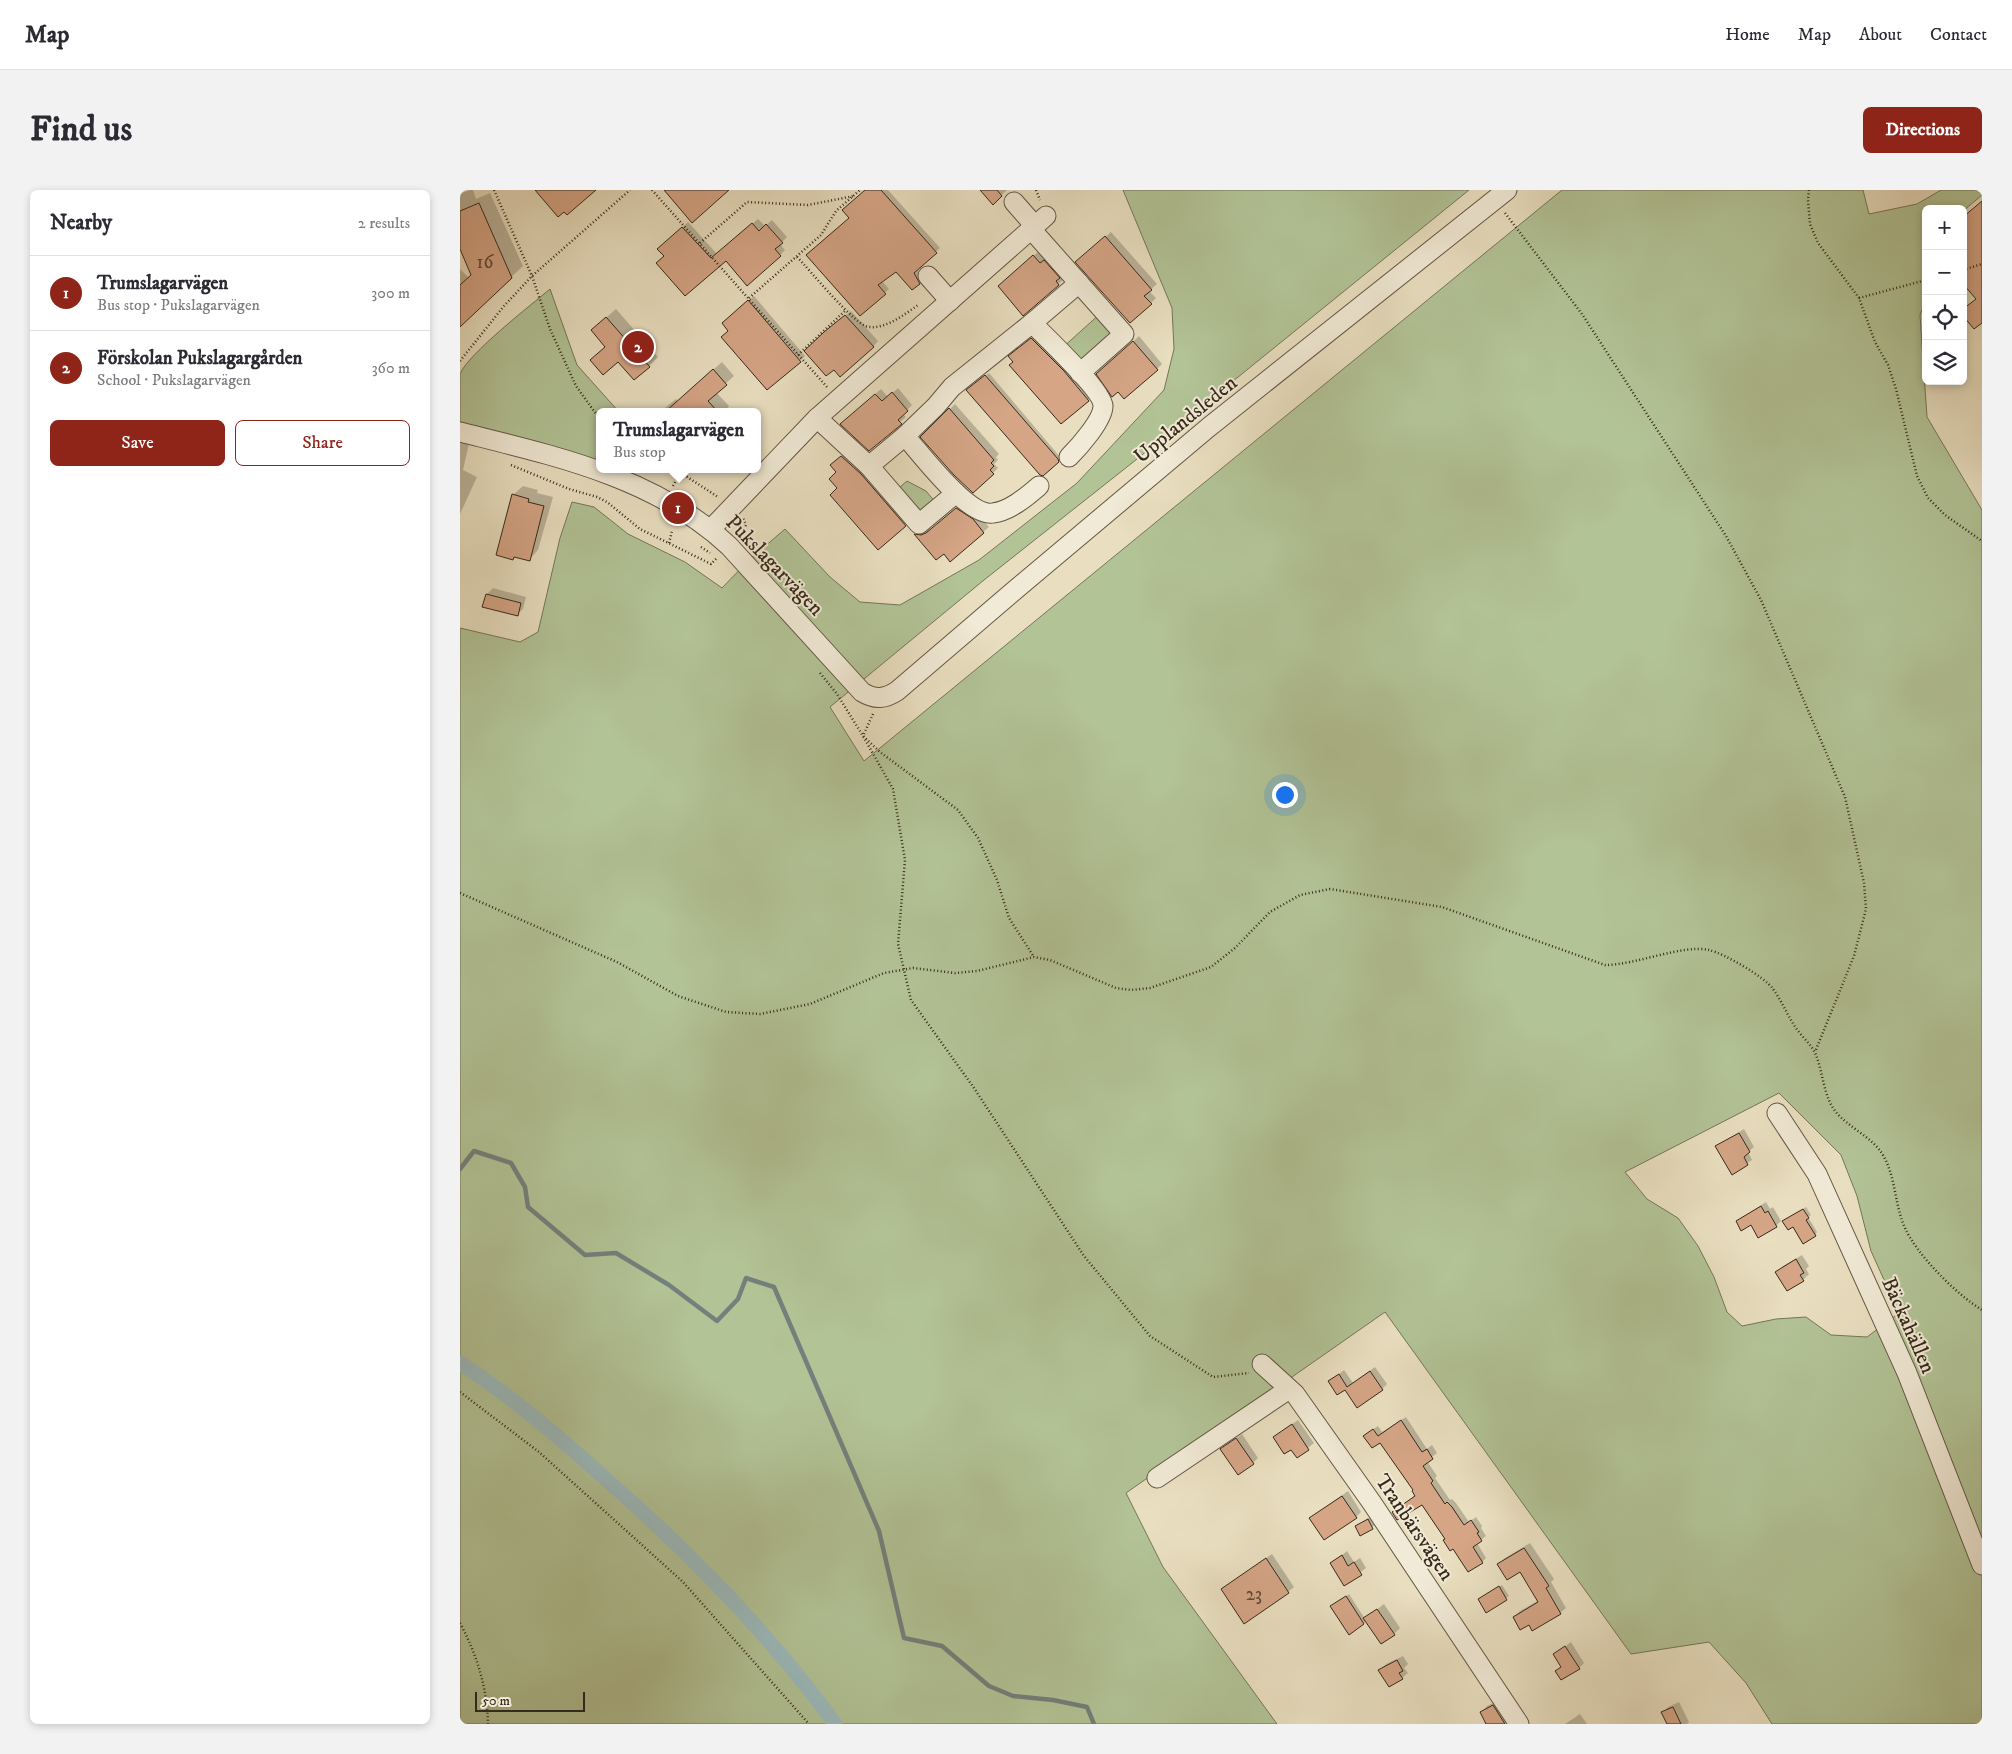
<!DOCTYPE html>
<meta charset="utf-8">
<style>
body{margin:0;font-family:"IM FELL DW Pica",serif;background:#f2f2f3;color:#2b2b33}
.controls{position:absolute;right:15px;top:15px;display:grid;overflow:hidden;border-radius:8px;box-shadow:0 2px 8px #0003}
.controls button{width:45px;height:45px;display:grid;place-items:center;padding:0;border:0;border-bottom:1px solid #e1e1e2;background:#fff;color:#2b2b33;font:25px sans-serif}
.scale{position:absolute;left:15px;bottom:12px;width:110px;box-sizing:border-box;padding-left:5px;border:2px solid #37291b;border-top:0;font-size:14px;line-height:18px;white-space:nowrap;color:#37291b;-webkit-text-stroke:4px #f1ead6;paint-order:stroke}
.you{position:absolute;left:824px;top:604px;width:18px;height:18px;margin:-12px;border:4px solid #fff;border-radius:50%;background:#1a73e8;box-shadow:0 0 0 8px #1a73e833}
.badge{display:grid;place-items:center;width:32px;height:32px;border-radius:50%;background:#8f2418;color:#fff;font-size:16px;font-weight:700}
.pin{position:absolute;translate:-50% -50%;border:2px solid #fff;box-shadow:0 1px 5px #0006}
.popup{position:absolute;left:136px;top:218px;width:165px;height:65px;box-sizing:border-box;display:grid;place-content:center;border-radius:8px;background:#fff;filter:drop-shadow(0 1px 4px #0005);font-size:16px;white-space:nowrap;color:#7c7c81}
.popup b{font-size:19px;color:#2b2b33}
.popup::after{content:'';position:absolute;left:50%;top:100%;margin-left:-10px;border:10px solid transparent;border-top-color:#fff}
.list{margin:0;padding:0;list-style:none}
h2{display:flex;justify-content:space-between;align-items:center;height:65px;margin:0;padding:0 20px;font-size:21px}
h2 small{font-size:16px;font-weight:400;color:#7c7c81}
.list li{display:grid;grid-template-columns:32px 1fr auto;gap:15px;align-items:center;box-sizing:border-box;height:75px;padding:0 20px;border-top:1px solid #e1e1e2}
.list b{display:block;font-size:19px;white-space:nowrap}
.list p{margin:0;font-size:16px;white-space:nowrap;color:#7c7c81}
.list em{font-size:16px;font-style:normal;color:#7c7c81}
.actions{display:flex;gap:10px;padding:15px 20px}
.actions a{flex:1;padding:11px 0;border:1px solid #8f2418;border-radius:8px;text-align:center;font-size:18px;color:#8f2418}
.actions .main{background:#8f2418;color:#fff}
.icon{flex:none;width:28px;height:28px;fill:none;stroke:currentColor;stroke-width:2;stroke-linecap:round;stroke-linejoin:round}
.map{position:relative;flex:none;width:1522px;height:1534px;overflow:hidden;border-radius:8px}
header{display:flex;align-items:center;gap:30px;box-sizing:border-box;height:70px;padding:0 25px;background:#fff;border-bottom:1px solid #e1e1e2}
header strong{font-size:24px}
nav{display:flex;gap:28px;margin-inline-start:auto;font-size:18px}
.intro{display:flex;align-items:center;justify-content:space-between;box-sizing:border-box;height:120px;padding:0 30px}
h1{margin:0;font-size:35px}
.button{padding:12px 22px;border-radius:8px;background:#8f2418;color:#fff;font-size:18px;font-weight:700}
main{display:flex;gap:30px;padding:0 30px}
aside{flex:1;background:#fff;border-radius:8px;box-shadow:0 2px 8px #0003}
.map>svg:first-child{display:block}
</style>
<header>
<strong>Map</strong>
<nav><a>Home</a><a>Map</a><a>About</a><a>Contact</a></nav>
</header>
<div class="intro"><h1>Find us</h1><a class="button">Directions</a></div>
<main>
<aside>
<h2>Nearby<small>2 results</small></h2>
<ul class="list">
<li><span class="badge">1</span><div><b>Trumslagarvägen</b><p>Bus stop · Pukslagarvägen</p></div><em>300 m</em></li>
<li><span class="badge">2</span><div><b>Förskolan Pukslagargården</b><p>School · Pukslagarvägen</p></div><em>360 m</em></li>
</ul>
<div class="actions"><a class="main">Save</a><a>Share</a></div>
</aside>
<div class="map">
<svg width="1522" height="1534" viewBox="0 0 1522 1534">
<rect width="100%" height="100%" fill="#e9dfc0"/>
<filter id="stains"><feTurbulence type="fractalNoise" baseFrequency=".004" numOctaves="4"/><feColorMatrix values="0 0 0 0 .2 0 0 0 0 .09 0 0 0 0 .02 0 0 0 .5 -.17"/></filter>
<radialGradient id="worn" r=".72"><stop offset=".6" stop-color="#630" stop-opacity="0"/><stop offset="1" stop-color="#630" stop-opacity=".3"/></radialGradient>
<g fill="#b2c396" stroke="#747658" fill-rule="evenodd">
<path d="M663,0H1009L672,273L524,390L370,517L404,571L1102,0H1403L1409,24L1457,14L1481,0H1522V5L1503,21V19H1466V111L1460,125L1467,227L1522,320V1534H1312L1286,1493L1249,1452L1171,1464L925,1122L666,1303L703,1377L817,1534H0V438L60,452L78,442L100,348L112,312L134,317L168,344L225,372L262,398L288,371L325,339L370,387L400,412L440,415L519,370L617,293L704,200L714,159L712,118ZM1319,903L1381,965L1397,1006L1411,1061L1439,1123L1407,1147L1371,1145L1346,1127L1316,1129L1282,1136L1267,1122L1254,1087L1238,1056L1218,1028L1187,1009L1165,982Z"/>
<path d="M90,99L117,175L159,222H139V271L0,235C0,224 0,192 0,184C8,164 71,115 90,99Z"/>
<path d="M642,122L654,141L623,172L601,159Z"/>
<path d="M447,291L466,301L476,313L462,325L434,302Z"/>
</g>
<g fill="#0003">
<path d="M10,0H13L16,9L30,3L63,76L0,135V79L9,88L13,85L0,56V4Z"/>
<path d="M407,0H428L480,58L457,79L463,89L459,93L436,80L422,91L429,99L400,124L390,28Z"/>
<path d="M521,0H547L533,13Z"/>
<path d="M298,29L305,36L312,30L327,47L320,54L325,60L320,65L266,70L205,66L204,54L228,32L257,64Z"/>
<path d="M651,42L697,94L689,101L696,108L691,113L622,67Z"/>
<path d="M579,61L604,89L563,124L545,91Z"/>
<path d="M294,106L345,166L340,171L270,140L269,128Z"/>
<path d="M156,119L198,167L189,176L146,156L132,140Z"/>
<path d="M391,121L418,151L413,157L371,137Z"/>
<path d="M577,144L633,205L628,210L555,172V161Z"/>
<path d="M679,146L702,174L697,179H643Z"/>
<path d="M262,172L274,186L256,202L269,216L264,222H200L216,209L218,211Z"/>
<path d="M529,183L601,268L598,271L511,197Z"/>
<path d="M438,198L452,215L443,224L446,227L409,259L387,229L421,199L428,207Z"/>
<path d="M495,214L539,264L536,267L538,270L534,274L538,278L533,283L462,247Z"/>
<path d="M0,246L10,249L3,280L17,287L0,324Z"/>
<path d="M387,261L450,330L445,335L379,298L377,270Z"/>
<path d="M63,296L78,300L77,303L93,307L78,360L69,370L53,305Z"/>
<path d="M502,313L518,324L529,337L490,370L484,362L476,368L456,344L461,339L467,340L473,338Z"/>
<path d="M33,398L66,407L63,419L57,425L24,416L27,404Z"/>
<path d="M1284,939L1294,957L1288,962L1292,970L1272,983L1257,956Z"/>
<path d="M1306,1012L1310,1019L1313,1017L1321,1031L1316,1036L1277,1031Z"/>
<path d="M1346,1017L1351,1025L1348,1027L1357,1042L1355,1045L1324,1031Z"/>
<path d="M1342,1065L1349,1076L1346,1079L1349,1084L1343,1090L1317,1082L1323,1076Z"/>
<path d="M915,1177L927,1194L922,1199L885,1198L869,1192L884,1180L893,1193Z"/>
<path d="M946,1227L967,1259L972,1255L977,1263L967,1271L977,1286L975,1288L990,1310L992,1309L996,1313L1009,1332L1016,1327L1022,1336L1021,1338L1026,1346L1017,1353L1026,1368L1022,1372L986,1348L962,1313L938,1318L956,1305L955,1300L920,1251L909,1242L918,1236L922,1242Z"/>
<path d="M838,1230L854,1253L837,1267L831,1258L814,1247Z"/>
<path d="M782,1244L798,1268L793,1273L762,1259Z"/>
<path d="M888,1301L901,1322L896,1327L850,1328Z"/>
<path d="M910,1327L915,1335L901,1345L896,1336Z"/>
<path d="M1070,1353L1094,1389L1091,1392L1106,1418L1100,1423L1069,1433L1054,1427L1060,1421L1079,1410L1060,1380L1039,1374L1045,1368Z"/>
<path d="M887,1361L894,1372L900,1368L906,1378L884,1395L872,1373Z"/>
<path d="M812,1364L834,1397L828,1402L762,1399Z"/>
<path d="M1042,1395L1049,1406L1026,1421L1022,1407Z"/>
<path d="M889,1404L905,1429L924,1414L940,1438L934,1444L906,1431L904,1433L875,1415Z"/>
<path d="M1111,1452L1124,1473L1119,1478L1097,1481L1102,1476L1095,1464Z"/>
<path d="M943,1466L948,1474L944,1478L948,1483L942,1488L920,1480L926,1474Z"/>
<path d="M1039,1510L1051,1528L1044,1534H1028L1022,1522L1027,1516Z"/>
<path d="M1219,1512L1229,1532L1227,1534H1208L1202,1523L1208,1517Z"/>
<path d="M1120,1524L1127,1534H1105Z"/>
</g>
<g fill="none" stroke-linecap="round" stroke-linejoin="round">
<path stroke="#74807c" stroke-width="4.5" d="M0,979L14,961L51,973L65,997L68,1017L125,1065L156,1063L209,1095L257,1131L278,1109L286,1088L314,1097L419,1341L444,1448L482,1456L529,1496L553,1506L593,1510L627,1517L634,1534"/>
<path stroke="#9cbabc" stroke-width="15" d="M0,1173C53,1207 101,1249 148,1291C231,1364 310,1444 375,1534"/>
</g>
<g fill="#d5a586" stroke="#37291b">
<path d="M75,0H136L107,25L104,22L98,27Z"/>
<path d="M204,0H269L232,33Z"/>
<path d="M405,0H421L477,63L454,83L460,94L452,100L436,82L418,95L426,104L400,126L346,65L389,28L382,20Z"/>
<path d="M520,0H537L542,6L533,15Z"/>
<path d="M1522,11V133L1514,139L1503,126V119L1516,109L1503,94V27Z"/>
<path d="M19,13L52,88L0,137V95L11,85L0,59V21Z"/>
<path d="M292,33L299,41L306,34L323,53L315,59L321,66L287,96L266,71L225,106L196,73L204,66L197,59L222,37L251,68Z"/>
<path d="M645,46L692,100L684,106L692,114L670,133L615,72Z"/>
<path d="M573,65L580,73L584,70L600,88L596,91L599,95L563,126L538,96Z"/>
<path d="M288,110L341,172L307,200L261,147L268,141L262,133Z"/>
<path d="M385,125L414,157L380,187L374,180L366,186L344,161L364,142Z"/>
<path d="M146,127L190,177L174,190L158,172L143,185L130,170L145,157L131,140Z"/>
<path d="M571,148L604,181L629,211L601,234L549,175L553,172L548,166Z"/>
<path d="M673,151L698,180L664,209L658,202L652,207L636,184Z"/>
<path d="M253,179L267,195L248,211L258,222H205Z"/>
<path d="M525,185L598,269L599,272L583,286L580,285L506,200Z"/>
<path d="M432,202L448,221L438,230L442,234L409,261L380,234L415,204L422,211Z"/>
<path d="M489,218L534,270L531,273L534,276L530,280L534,284L513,303L494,285L460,247Z"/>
<path d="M381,266L401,284L446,336L418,360L370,305L377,298L369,289L376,282L370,275Z"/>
<path d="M52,304L69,309L68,312L84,316L70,371L54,367L53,370L36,365Z"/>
<path d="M496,318L513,329L524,343L490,372L484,364L476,370L454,344L461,345L466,343Z"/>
<path d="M26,404L61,413L58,426L22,417Z"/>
<path d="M1279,943L1290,962L1284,967L1288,975L1272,985L1255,956Z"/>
<path d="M1301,1016L1305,1023L1308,1021L1317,1037L1298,1048L1291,1035L1281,1041L1276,1031Z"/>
<path d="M1343,1019L1349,1028L1346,1030L1356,1046L1343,1054L1333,1037L1328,1040L1322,1031Z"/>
<path d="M1336,1069L1344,1083L1340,1085L1344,1091L1327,1101L1315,1082Z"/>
<path d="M910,1181L923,1200L897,1218L885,1200L877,1205L868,1191L879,1184L887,1197Z"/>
<path d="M941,1230L962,1262L967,1259L973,1269L963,1276L973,1291L971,1293L985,1314L987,1312L992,1317L1004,1335L1011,1330L1019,1342L1017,1343L1022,1351L1013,1357L1023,1373L1008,1382L993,1359L990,1361L983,1350L985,1349L962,1315L937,1330L932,1322L955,1306L952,1301L953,1300L920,1253L912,1258L903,1246L913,1239L918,1246Z"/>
<path d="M832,1234L849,1260L837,1268L831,1260L824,1264L813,1247Z"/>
<path d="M776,1248L794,1274L778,1285L760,1259Z"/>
<path d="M882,1306L897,1328L864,1350L849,1328Z"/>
<path d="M908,1329L913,1339L900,1346L895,1336Z"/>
<path d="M1064,1358L1089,1396L1086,1398L1101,1424L1072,1441L1069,1435L1060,1440L1053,1427L1078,1412L1060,1382L1047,1390L1037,1374Z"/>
<path d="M882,1365L888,1376L894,1372L902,1385L884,1396L870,1373Z"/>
<path d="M806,1368L829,1403L784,1434L761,1399Z"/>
<path d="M1039,1396L1047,1410L1026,1423L1018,1409Z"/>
<path d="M886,1406L904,1434L889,1445L870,1416Z"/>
<path d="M917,1419L935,1445L921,1454L903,1428Z"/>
<path d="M1105,1456L1120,1479L1101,1490L1095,1481L1101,1477L1093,1464Z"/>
<path d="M937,1470L943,1481L939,1483L943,1489L929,1497L918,1480Z"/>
<path d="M1033,1515L1045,1534H1026L1020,1522Z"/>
<path d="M1213,1517L1221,1534H1207L1201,1522Z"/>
</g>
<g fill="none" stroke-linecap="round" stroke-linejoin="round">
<defs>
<g id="minor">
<path d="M554,12L575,36"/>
<path d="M571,39L664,144L620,183"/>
<path d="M468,86L490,111"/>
<path d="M572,133C585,146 643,201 643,216C643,230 619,257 609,267"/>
<path d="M357,228L409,276L459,334L496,303"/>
<path d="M0,242C95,266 195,287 269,356L402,502C415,510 425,509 437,501L555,400L749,237L1047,0"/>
<path d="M445,246C462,265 508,327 533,323C550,321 566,307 579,296"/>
<path d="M409,276L445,246L476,216L492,197L572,133L619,93"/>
<path d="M251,339L357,228L586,26"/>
<path d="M1317,923L1357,984L1447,1183L1522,1375"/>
<path d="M802,1174L835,1204L912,1313L1059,1534"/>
<path d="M697,1288L829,1199"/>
</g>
</defs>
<use href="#minor" stroke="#645644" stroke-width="21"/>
<g stroke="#37291b" stroke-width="2.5" stroke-dasharray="1 2.5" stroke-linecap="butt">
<path d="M34,0L72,86L90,139L116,196L139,228"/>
<path d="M192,0L367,197"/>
<path d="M576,0L580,10"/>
<path d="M1349,0L1348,10L1350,34L1358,53L1399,108L1415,152L1428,175L1436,199L1457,286L1468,308L1485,325L1522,351"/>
<path d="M1045,23L1122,124L1266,346L1301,410L1385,607L1404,693L1406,719L1394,766L1355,862"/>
<path d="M240,53L287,12L348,15L394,6"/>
<path d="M337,67C350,80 395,136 409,137C426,139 445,124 458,115"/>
<path d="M1503,80L1522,74"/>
<path d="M289,108L361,45L376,21L400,0"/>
<path d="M1399,108L1466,90"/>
<path d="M338,165L386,120"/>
<path d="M0,171L44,116L72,86L170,0"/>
<path d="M51,275L109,299L137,307L147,312L180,339L251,374L257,368"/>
<path d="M215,279L258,307"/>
<path d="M213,296L220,282"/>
<path d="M280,345L286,335L283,328"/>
<path d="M209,353L212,341"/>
<path d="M241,357L250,363"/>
<path d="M360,483L377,504L403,546L433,599L445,670L438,754L451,810L514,898L624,1066L690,1146L753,1187L789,1183"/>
<path d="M413,524L403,546L420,562L498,620L518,648L537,690L549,728L574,767"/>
<path d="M0,703L157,772L218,806L266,822L300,824L350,814L424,783L453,778L495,783L517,781L574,767L590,770L656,798L671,800L690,798L751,777L775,758L810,722L840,705L870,699L982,717L1145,775C1176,775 1223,754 1249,760C1263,763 1305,787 1313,799C1322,811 1327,825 1336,838C1342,847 1352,855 1356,865C1363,883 1364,908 1376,922C1387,936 1411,947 1421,962C1436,984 1434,1014 1445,1038C1457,1065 1496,1104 1522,1120"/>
<path d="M0,1202L79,1262L223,1392L349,1534"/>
<path d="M0,1433C17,1465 27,1497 28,1534"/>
</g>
<use href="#minor" stroke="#f1ead6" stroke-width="19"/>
</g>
<g text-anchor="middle" stroke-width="4" stroke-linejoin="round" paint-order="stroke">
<g font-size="19" fill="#5e4836">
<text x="25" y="78">16</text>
<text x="794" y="1410">23</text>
</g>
<g font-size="21" fill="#37291b" stroke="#f1ead6">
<text transform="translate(725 229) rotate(-39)" y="7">Upplandsleden</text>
<text transform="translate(315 375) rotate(46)" y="7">Pukslagarvägen</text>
<text transform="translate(1449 1135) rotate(66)" y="7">Bäckahällen</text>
<text transform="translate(955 1337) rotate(56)" y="7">Tranbärsvägen</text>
</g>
</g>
<rect width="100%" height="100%" filter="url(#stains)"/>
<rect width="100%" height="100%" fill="url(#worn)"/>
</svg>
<div class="controls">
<button>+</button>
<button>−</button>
<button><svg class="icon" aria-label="locate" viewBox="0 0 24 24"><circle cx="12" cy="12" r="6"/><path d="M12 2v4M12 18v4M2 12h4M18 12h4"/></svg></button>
<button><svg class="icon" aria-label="layers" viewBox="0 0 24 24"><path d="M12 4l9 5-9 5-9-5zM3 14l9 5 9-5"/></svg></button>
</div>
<div class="scale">50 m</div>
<div class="you"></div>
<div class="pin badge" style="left:218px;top:318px">1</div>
<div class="popup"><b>Trumslagarvägen</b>Bus stop</div>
<div class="pin badge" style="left:178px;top:157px">2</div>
</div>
</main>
